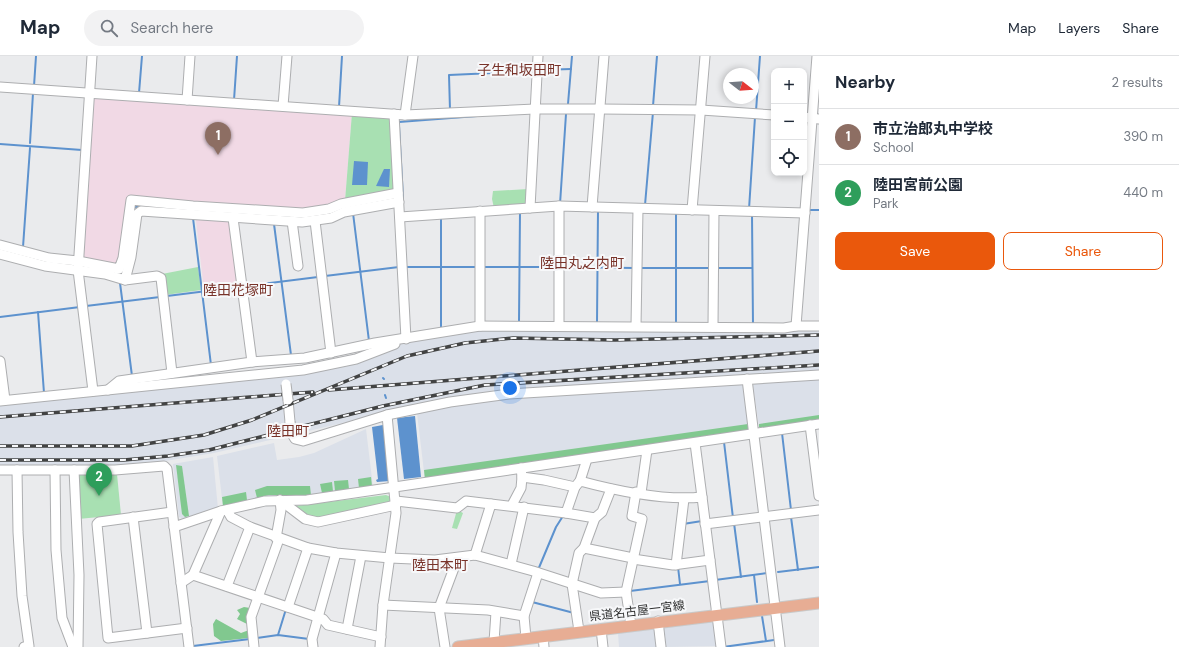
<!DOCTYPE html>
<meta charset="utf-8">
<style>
body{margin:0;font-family:"DM Sans","Noto Sans JP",sans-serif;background:#f2f2f3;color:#1f2937}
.controls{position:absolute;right:12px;top:12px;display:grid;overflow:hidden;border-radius:8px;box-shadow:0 2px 6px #0003}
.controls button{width:36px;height:36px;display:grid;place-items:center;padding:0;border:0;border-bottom:1px solid #e0e1e3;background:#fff;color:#1f2937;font:20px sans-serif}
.compass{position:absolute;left:723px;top:12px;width:36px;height:36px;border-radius:50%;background:#fff;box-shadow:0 2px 6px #0003;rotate:107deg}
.you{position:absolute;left:510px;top:332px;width:14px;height:14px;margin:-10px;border:3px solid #fff;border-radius:50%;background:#1a73e8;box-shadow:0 0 0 6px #1a73e833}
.badge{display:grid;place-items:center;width:26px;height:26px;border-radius:50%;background:#ea580c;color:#fff;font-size:13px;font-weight:700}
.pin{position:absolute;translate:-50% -33px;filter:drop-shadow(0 1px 2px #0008)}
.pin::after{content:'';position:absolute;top:21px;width:14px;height:12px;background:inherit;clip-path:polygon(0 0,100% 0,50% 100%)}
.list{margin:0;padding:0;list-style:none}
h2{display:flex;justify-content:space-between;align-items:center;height:52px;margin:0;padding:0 16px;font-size:17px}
h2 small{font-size:13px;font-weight:400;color:#747a83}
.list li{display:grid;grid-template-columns:26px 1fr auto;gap:12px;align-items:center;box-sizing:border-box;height:56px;padding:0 16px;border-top:1px solid #e0e1e3}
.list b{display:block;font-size:15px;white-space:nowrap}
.list p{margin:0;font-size:13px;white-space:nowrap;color:#747a83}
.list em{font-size:13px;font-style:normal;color:#747a83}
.actions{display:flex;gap:8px;padding:12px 16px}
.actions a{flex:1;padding:9px 0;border:1px solid #ea580c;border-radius:8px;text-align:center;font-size:14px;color:#ea580c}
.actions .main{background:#ea580c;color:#fff}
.icon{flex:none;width:22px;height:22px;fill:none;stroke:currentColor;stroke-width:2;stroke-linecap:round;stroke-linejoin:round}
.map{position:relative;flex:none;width:819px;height:591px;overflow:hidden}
header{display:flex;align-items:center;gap:24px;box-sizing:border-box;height:56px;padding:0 20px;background:#fff;border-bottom:1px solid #e0e1e3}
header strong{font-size:19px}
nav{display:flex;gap:22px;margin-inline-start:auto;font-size:14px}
.search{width:280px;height:36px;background:#f2f2f3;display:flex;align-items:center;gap:10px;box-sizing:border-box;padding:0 14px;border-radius:22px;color:#747a83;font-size:15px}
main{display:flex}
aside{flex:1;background:#fff}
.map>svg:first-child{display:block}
</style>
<header>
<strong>Map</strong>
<div class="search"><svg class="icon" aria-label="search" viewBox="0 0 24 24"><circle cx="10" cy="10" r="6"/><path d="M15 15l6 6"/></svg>Search here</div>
<nav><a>Map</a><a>Layers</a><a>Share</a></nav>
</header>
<main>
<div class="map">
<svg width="819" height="591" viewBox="0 0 819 591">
<rect width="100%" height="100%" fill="#eaebed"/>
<g fill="#dbe0e9">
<path d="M479,272H819V314L510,333L449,342L214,397L159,406L119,409L0,410V348L46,342L235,326L241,323L356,306L408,285Z"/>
<path d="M819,322V366L759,371L753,329L756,326Z"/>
<path d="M740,327L743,330L749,373L425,424L417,357L449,350L508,342Z"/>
<path d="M366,373L373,431L307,440H269L223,451L217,400L274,387L277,404L299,401L314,397Z"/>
<path d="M213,401L218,453L184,463L179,461L173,408Z"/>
<path d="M714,565L719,590L664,591L663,572Z"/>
<path d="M657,572L660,591H619L618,577Z"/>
</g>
<path fill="#f1d9e5" d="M95,39L352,57L345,145L304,155L230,150L240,229L204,234L194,148L129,141L118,210L86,204L81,200L92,42Z"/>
<g fill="#a8e0b2">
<path d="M352,57L391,60L396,133L391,137L345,145Z"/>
<path d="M528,133L527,150L494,152L492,143L493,135Z"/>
<path d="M198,211L201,234L165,239L162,218Z"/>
<path d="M80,418H117L121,459L78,463V422Z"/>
<path d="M386,439L391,441L392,447L318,463L307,460L295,450Z"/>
<path d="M457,454L463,457L457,473L452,472Z"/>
</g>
<g fill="#81c88f">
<path d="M819,359V366L763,374L759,371V368Z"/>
<path d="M748,368L749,373L746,377L425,424L424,414Z"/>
<path d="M176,409L182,410L189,460L185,461L182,458Z"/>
<path d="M371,421L372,430L359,432L358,423Z"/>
<path d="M348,424L349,433L335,435L334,425Z"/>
<path d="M332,426L333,435L322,437L320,428Z"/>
<path d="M267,430H310L311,439H269L257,442L255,434Z"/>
<path d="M246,436L247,444L223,450L222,441Z"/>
<path d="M244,551L250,552L247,568L237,563L240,558L237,554Z"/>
<path d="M216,563L241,577L249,574V582L221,585L214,580L213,568Z"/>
</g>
<g fill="#5d92ce">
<path d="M354,105L368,106L367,129H352Z"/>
<path d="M384,113H390L389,131L376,130Z"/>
<path d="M415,360L421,421L404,423L397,362Z"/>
<path d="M383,369L390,425L377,426L376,424L378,423L372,371Z"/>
</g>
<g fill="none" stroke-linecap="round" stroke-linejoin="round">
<g stroke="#5d92ce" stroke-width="2">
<path d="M540,14L571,13"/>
<path d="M34,30L36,0"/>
<path d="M139,37L142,0"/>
<path d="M234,44L237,0"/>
<path d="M568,48L572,0"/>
<path d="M653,50L657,0"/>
<path d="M339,51L342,0"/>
<path d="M450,54L449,19L534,15"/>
<path d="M756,55L760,0"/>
<path d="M399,66L477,60"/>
<path d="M399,70L403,142H402"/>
<path d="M30,87L33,37"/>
<path d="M0,88L82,94"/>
<path d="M560,148L566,58"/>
<path d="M645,149L653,56"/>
<path d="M134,151H152"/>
<path d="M749,153L755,61"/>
<path d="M808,154H819"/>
<path d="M676,156V268"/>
<path d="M353,157L369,285"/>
<path d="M752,159L753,269"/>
<path d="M193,162L211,309"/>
<path d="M274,168L291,299"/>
<path d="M23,191L30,92"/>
<path d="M405,211H477"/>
<path d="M483,211H556"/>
<path d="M562,211L634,212"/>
<path d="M640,212H710"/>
<path d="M717,212H752"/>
<path d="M325,220L399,211"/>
<path d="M120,227L132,320"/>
<path d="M245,230L318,221"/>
<path d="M167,240L239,231"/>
<path d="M86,250L160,241"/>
<path d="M38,256L44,337"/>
<path d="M0,261L80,251"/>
<path d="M519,266L520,156"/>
<path d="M597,267L598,154"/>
<path d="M441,273V162"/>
<path d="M383,322L384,323"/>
<path d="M385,339L386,342"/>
<path d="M782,377L791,454"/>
<path d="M724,386L733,462"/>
<path d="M791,461L798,514"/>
<path d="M734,467L741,521"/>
<path d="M683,468L702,465"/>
<path d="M678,511L680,528"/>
<path d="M538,514L556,471L563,460"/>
<path d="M778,516L819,511"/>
<path d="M754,519L757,546"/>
<path d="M715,524L767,517"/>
<path d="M630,535L710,525"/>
<path d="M532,546L574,557"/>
<path d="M762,560L766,585"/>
<path d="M278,579L286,553"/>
<path d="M257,582L278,579L309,583"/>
<path d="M193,590L250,583"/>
<path d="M723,591L774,584"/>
</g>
<defs>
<g id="minor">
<path d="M92,0L78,214L93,335"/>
<path d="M0,31L405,59L535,53H600L701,54L774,59"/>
<path d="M187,44L190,0"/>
<path d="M283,50L287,0"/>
<path d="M394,58L406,283"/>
<path d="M405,59L413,0"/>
<path d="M804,61L819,63"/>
<path d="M592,151L604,0"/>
<path d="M530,152L538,0"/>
<path d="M692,154L705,0"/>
<path d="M480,155V270"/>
<path d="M400,161L559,150L805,157"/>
<path d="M233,162L252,306"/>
<path d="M292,165L298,210"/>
<path d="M315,165L331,297"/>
<path d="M0,189L49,202L78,205L119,213L123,202L131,144L193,150L303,157L329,153L341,148L398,137"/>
<path d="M0,198L45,210L105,218L125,224L131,201L137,158L141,155L302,166L331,162L344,156L399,146"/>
<path d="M125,224L157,220L161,222L172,317"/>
<path d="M559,270V150"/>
<path d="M636,270L638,153"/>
<path d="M796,270L817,0"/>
<path d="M713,271L714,155"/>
<path d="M0,305L5,344"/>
<path d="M747,323L780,591"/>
<path d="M108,334L119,325L252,306L305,302L375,287L480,270L784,272L796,270H819"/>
<path d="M288,344L290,366"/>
<path d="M0,345L303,314L356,303L395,288"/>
<path d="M387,359L450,346L509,338L819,319"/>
<path d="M810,369L819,440"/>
<path d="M292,378L295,383L303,385L387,359L396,457L383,549L380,591"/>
<path d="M695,387L702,441"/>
<path d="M521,412L522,421L544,424L575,431"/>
<path d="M0,414H115L164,410L167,413L189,591"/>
<path d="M17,414L18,476L22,540L29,590L24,591"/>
<path d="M55,414L56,494L62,562L73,591"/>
<path d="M74,414L79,519L78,591"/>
<path d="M580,425L587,403"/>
<path d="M641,437L647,394"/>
<path d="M280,444L305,463L318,466L396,449"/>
<path d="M396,445L457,452L466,445L566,457L575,431L580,425C617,435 663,445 702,441L721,591"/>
<path d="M512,449L521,432L522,421"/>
<path d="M227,454L231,461L250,471L308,492L336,497L390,502L435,504L475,499L533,515L601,537L626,536"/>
<path d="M172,456L99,466L97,468L108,582L187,572"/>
<path d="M566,457L595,462"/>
<path d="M133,461L147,577"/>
<path d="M705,468L819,454"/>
<path d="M174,471L221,455L265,445L307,444L819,368"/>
<path d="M276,482L281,454L280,444"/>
<path d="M584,492L633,502"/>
<path d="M475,499L491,448"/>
<path d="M633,503L673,509L710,504"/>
<path d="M511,508L524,451"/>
<path d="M676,509L684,443"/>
<path d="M193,519L323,563L328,569L381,581"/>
<path d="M181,527L193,519L221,455"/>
<path d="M227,530L250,471"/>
<path d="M383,549L488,554L524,560"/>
<path d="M288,551L308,492"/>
<path d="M658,565L661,591"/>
<path d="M631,569L626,536L642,463L632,460L636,436"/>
<path d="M347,573L361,500"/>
<path d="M601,573L603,591"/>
<path d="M579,575L572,528L579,497L584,492L595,462L602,456L611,433"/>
<path d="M543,580L544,591"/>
<path d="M526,582L524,560L538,517"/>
<path d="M494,586L496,556"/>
<path d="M254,591L251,561L279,483"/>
<path d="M313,591L312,583L336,497"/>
<path d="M445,591L439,552L454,512L455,502"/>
</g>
<path id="major" d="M458,591L819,547"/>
</defs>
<use href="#minor" stroke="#adaeb0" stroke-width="11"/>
<use href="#major" stroke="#c9c9c9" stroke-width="13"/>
<use href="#minor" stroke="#fff" stroke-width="9"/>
<use href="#major" stroke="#e7ad94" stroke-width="11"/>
<defs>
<g id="rail">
<path d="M329,334L819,295"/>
<path d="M0,361L313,336"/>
<path d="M0,390H132L204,379L252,364L407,300L465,287L513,282L615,284L819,279"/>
<path d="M0,404H124L168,400L209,394L383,350L485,329L819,309"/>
</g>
</defs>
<use href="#rail" stroke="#424343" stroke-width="3.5"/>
<use href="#rail" stroke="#f7f8fa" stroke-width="2" stroke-dasharray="6" stroke-linecap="butt"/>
<defs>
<g id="minor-bridge">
<path d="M286,328L288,344"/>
<path d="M290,366L292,378"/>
</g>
</defs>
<use href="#minor-bridge" stroke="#adaeb0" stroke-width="11" stroke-linecap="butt"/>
<use href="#minor-bridge" stroke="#fff" stroke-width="9"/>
</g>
<g text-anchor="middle" stroke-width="4" stroke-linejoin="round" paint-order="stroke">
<g font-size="12" fill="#2f3030" stroke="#f7f8fa">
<text transform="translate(637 555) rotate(-7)" y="4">県道名古屋一宮線</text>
</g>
<g font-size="14" fill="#783229" stroke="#f7f8fa">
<text x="519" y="19">子生和坂田町</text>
<text x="582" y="212">陸田丸之内町</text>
<text x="238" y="239">陸田花塚町</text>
<text x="288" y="380">陸田町</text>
<text x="440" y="514">陸田本町</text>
</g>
</g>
</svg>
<div class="controls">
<button>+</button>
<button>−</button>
<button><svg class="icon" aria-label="locate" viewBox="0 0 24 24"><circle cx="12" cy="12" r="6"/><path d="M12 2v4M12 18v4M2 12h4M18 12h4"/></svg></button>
</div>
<svg class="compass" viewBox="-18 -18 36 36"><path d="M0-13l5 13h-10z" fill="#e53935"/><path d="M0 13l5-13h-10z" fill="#747a83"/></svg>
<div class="you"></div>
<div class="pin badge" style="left:218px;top:99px;background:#8d6e63">1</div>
<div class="pin badge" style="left:99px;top:440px;background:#2e9e5b">2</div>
</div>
<aside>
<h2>Nearby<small>2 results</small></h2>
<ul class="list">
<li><span class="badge" style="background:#8d6e63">1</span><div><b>市立治郎丸中学校</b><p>School</p></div><em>390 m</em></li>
<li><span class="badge" style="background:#2e9e5b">2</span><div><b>陸田宮前公園</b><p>Park</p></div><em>440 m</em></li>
</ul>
<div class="actions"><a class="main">Save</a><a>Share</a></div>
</aside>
</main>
